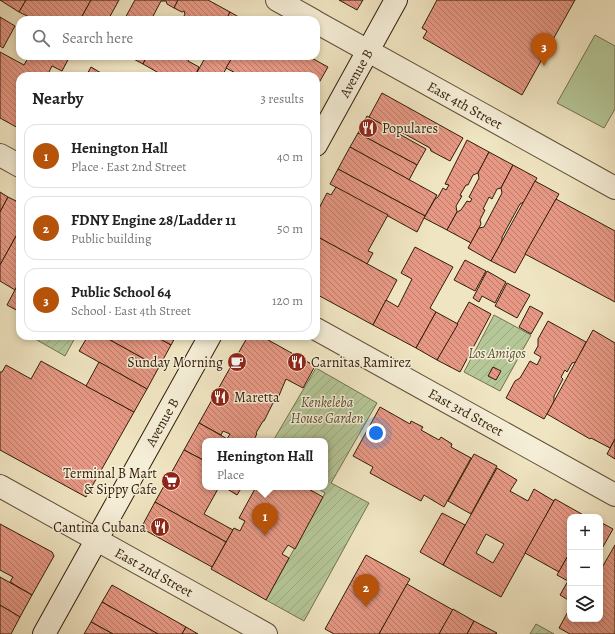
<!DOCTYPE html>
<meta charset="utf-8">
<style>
body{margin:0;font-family:Alegreya,serif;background:#f6f6f6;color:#222}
.controls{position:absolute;right:12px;bottom:12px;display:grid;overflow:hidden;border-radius:8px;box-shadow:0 2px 6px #0003}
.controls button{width:36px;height:36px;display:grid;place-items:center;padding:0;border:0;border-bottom:1px solid #e0e0e0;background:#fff;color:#222;font:20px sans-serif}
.you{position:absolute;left:376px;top:433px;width:14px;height:14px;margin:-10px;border:3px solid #fff;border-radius:50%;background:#1a73e8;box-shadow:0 0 0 6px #1a73e833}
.badge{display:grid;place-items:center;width:26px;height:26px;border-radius:50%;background:#b45309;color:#fff;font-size:13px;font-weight:700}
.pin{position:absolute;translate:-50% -33px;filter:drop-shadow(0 1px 2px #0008)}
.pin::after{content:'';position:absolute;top:21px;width:14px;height:12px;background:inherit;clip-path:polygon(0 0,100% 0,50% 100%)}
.popup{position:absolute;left:202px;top:438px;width:126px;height:52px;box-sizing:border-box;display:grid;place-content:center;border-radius:8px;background:#fff;filter:drop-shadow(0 1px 3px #0005);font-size:13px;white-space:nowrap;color:#767676}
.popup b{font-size:15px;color:#222}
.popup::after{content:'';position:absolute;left:50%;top:100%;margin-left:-8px;border:8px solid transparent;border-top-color:#fff}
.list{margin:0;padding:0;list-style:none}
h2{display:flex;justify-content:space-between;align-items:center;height:52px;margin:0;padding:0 16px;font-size:17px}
h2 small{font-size:13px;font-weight:400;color:#767676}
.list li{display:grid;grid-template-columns:26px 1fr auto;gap:12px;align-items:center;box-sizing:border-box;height:64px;margin:0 8px 8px;padding:0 8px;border:1px solid #e0e0e0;border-radius:12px}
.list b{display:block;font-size:15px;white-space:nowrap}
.list p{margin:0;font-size:13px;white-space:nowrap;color:#767676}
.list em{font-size:13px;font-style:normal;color:#767676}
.icon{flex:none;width:22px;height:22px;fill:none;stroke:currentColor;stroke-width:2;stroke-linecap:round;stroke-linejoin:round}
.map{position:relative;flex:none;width:615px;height:634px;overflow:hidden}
.search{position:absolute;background:#fff;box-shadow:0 2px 6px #0003;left:16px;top:16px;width:304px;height:44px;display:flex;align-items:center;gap:10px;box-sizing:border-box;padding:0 14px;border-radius:12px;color:#767676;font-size:15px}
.panel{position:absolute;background:#fff;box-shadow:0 2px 6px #0003;left:16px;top:72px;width:304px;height:268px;border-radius:12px}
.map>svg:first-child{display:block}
</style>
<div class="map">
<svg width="615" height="634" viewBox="0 0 615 634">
<defs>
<pattern id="garden-furrows" width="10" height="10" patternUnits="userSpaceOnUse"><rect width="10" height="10" fill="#b5c697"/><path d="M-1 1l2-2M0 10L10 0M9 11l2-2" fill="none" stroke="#9caa81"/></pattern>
<pattern id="building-back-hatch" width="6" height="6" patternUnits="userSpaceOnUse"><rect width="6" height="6" fill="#e69884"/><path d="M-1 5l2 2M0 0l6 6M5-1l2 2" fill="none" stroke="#bb7b6a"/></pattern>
</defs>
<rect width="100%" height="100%" fill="#f0e5c2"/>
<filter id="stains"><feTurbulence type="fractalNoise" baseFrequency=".005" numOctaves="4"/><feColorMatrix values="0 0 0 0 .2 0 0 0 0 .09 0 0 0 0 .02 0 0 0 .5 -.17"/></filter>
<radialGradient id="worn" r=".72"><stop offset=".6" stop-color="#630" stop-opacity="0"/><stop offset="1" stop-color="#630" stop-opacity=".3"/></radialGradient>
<path fill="#b5c697" stroke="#747150" d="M595,35L615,46V109L604,128L557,103Z"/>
<g fill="url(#garden-furrows)" stroke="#747150">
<path d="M494,315L531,335L500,391L464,372Z"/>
<path d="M30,336H76L65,356Z"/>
<path d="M316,368L377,403L331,483L369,503L304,621L266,600L325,493L316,487H325V441H273Z"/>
<path d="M536,624L554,634H530Z"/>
</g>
<g fill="url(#building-back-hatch)" stroke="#321c08" fill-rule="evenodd">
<path d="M0,0H26L19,12Z"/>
<path d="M26,0H91L80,20H35L19,12Z"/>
<path d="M91,0H119L108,20H80Z"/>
<path d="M135,0H178L174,8L167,4L166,1H161L151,20H124Z"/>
<path d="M178,0H208L230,12L226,20H182L185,14L184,11L182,12L174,8Z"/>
<path d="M339,0H363L357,10Z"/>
<path d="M437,0H575L522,95L423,38L427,31L422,28Z"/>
<path d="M230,12L244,20H226Z"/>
<path d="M0,17L15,26L3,48L0,46Z"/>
<path d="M0,52L24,65L29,56H70L62,71L52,66L47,76H20V129L0,118Z"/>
<path d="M128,56H147L143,64Z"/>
<path d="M147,56H190L188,61L199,67L195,76H164L143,64Z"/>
<path d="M206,56H233L222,76H195Z"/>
<path d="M233,56H308L328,67L316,88V76H271L267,74L261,76H241L226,68Z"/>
<path d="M91,67L106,76H86Z"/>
<path d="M382,93L463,138L450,161L431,151L430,148L394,128L390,129L369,117Z"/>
<path d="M367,116L426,149L417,165L358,133Z"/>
<path d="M358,133L417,165L409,180L350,147Z"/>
<path d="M467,140L489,152L478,173L473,175L468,185H466L460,195L462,196L456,206L457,212L447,230L424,218L435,199L438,197L443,188L446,190L449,185L445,184Z"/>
<path d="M350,147L437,195L425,216L338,169Z"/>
<path d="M489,152L513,165L501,188L497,189L492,199L489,197L483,209L485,210L480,220L481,224L471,243L447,230L457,212L461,210L467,201L470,202L472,199L469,197L479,178L478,173Z"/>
<path d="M513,165L537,178L524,202L520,204L502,237V241L491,261L468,248L479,228L484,227L502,193L501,188Z"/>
<path d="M338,169L425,216L417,232L330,184Z"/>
<path d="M535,181L559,194L515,273L491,261Z"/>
<path d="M336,187L388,215L368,251L373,253L367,264L316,236V214L327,193L331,195Z"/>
<path d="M0,192L8,197L0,212Z"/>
<path d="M8,197L20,203V229L0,265V212Z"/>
<path d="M556,199L615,231V302L525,254Z"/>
<path d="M20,229V281L15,290L0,281V265Z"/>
<path d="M316,236L397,280L373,325L316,294Z"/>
<path d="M415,247L453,267L430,308L436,312L416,348L373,325L386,300L398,307L412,279L401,273Z"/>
<path d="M465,260L486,271L475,291L454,280Z"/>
<path d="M487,271L506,282L495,303L482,296L479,302L473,298Z"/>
<path d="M507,283L530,295L517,318L495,306Z"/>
<path d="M20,285V312L7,305L17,286Z"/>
<path d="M469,302L491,314L460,372L437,360Z"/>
<path d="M530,306L543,313L531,334L519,327Z"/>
<path d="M436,312L458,324L437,360L416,348Z"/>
<path d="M548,321L586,342L576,362L572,363L567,372L565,370L561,377L563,379L554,396V402L544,419L506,398L515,381L520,378L530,361L537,365L541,357L534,353L538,346V339Z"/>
<path d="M593,330L615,343V439L610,448L591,438L590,439L547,414Z"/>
<path d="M88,336H103L159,367L147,389L79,351Z"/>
<path d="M103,336H155L171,345L159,367Z"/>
<path d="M155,336H176L171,345Z"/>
<path d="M248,336H261L315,366L303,388L286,379L278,398L276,397L264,421H263L256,433L257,434L253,441H231L227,439L230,434L223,431L221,435L199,423Z"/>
<path d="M41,361L134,412L86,497L0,450V372H2L6,365L31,379Z"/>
<path d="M99,362L147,389L134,412L86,386Z"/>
<path d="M493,367L501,371L496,380L488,376Z"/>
<path d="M380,407L410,424L411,421L423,427L421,430L439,440L441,437L452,444L451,447L471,458L444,507L424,495L421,501L370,473L373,467L353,456Z"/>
<path d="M199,423L231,441H205V461L184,450Z"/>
<path d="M615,439V459L607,454Z"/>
<path d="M184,450L205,461V487H219L204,514L233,530L226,542L155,502Z"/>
<path d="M474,454L497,466L471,514L448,501Z"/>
<path d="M497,468L517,480L510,491L528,501L534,489L554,501L501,597L443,565ZM486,534L504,544L493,563L476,553Z"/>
<path d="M224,487H242L237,495Z"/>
<path d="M256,487H305L323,497L295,549L288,545L282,554L289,558L266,600L211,569L234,528L240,531L245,521L239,518Z"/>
<path d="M555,499L587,517H570V552L559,572L525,553Z"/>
<path d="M155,502L226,542L212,567L141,528Z"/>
<path d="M442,513L465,525L443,565L420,552Z"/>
<path d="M600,522L613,529L600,552Z"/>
<path d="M0,524L52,552L54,556L32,595L10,582L13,577L0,570Z"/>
<path d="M615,545V634H570L559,628L570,608V619H600V571Z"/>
<path d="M570,552V601L560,595L568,581L557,575Z"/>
<path d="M366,555L410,579L379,634H334L325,629Z"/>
<path d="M0,577L32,595L20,617L0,605Z"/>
<path d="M407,584L453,610L439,634H379Z"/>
<path d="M112,585L186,627L182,634H158L102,602Z"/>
<path d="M102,602L158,634H113L91,622Z"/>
<path d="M0,605L20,617L11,634H0Z"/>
<path d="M453,609L474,621L467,634H439Z"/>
<path d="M474,621L497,633L496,634H467Z"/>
<path d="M91,622L113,634H84Z"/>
<path d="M186,627L198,634H182Z"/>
</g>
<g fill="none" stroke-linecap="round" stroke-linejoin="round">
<defs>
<g id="street">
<path d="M277,0L313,20"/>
<path d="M316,22L615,188"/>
<path d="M0,155L20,166"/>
<path d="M316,329L615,495"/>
<path d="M0,486L266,634"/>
</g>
<g id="secondary">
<path d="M316,145L396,0"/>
<path d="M44,634L210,336"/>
</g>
</defs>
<use href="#street" stroke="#624e36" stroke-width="24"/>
<use href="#secondary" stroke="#321c08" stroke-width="24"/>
<use href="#street" stroke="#f5eed7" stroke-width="22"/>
<use href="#secondary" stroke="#f5eed7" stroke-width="22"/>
</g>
<defs>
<symbol id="restaurant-disc" viewBox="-11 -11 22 22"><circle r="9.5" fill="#8f2418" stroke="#f5eed7"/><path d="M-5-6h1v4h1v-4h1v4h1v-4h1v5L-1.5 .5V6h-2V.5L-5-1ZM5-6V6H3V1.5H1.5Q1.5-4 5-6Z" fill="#fff"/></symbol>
<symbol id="cafe-disc" viewBox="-11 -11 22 22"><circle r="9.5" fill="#8f2418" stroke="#f5eed7"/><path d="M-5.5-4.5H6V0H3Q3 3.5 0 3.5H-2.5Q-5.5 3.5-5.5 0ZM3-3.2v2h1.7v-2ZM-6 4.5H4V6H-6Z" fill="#fff"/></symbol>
<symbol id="supermarket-disc" viewBox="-11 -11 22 22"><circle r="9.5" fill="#8f2418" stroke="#f5eed7"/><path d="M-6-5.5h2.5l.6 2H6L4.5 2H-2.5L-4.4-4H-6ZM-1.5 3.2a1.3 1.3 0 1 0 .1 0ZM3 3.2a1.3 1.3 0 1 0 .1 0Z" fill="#fff"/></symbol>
</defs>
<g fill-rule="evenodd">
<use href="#restaurant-disc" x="357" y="117" width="22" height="22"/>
<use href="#cafe-disc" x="226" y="351" width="22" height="22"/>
<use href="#restaurant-disc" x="286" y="351" width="22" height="22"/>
<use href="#restaurant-disc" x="209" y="386" width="22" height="22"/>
<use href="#supermarket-disc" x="160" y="470" width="22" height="22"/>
<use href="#restaurant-disc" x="149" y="516" width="22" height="22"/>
</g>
<g text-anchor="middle" stroke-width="3" stroke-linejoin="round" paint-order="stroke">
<g font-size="14" fill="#321c08" stroke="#f5eed7">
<text transform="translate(356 73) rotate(-61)" y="5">Avenue B</text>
<text transform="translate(465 105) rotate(29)" y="5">East 4th Street</text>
<text transform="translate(466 412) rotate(29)" y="5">East 3rd Street</text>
<text transform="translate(162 422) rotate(-61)" y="5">Avenue B</text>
<text transform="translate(154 572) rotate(29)" y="5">East 2nd Street</text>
</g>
<g font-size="14" fill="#321c08" stroke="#f5eed7" text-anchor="start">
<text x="382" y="133">Populares</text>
<text x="223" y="367" text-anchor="end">Sunday Morning</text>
<text x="311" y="367">Carnitas Ramirez</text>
<text x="234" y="402">Maretta</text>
<text x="157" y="478" text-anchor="end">Terminal B Mart<tspan x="157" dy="16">&amp; Sippy Cafe</tspan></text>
<text x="146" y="532" text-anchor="end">Cantina Cubana</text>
</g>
<g font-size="14" font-style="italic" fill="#594f33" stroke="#f5eed7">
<text x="497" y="358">Los Amigos</text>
<text x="327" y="407">Kenkeleba<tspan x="327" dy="16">House Garden</tspan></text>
</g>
</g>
<rect width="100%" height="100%" filter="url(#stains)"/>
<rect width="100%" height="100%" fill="url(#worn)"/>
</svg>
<div class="controls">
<button>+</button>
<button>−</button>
<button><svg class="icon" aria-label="layers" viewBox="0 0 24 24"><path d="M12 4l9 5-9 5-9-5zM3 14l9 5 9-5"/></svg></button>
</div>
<div class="you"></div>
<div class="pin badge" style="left:265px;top:536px">1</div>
<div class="popup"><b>Henington Hall</b>Place</div>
<div class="pin badge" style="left:366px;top:607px">2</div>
<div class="pin badge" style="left:544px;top:66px">3</div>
<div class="search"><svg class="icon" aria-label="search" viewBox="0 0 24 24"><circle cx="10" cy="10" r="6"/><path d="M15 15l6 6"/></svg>Search here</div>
<section class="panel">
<h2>Nearby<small>3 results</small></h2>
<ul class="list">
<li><span class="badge">1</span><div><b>Henington Hall</b><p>Place · East 2nd Street</p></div><em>40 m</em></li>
<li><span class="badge">2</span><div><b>FDNY Engine 28/Ladder 11</b><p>Public building</p></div><em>50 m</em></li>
<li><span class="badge">3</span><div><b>Public School 64</b><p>School · East 4th Street</p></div><em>120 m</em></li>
</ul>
</section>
</div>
